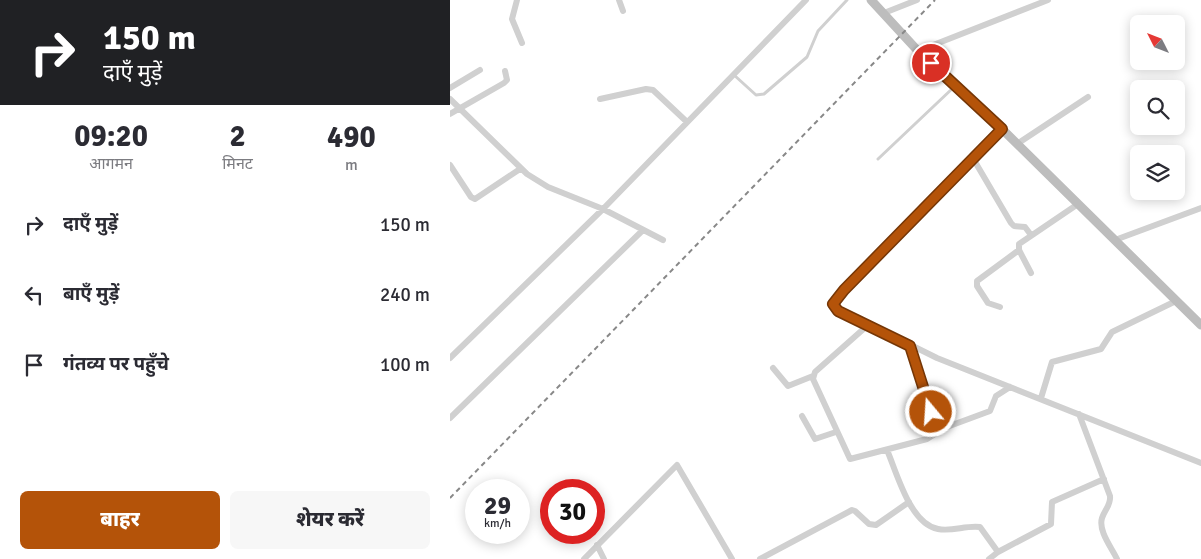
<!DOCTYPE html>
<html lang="hi">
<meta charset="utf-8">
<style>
body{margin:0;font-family:Signika,"Noto Sans Devanagari",sans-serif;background:#f7f7f7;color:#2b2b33;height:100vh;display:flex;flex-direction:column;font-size:19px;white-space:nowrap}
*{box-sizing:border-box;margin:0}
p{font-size:16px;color:#7c7c81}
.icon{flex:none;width:28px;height:28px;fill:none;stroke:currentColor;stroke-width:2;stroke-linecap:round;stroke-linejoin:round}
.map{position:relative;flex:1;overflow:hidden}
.drawer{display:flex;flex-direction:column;background:#fff;width:450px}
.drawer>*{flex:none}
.top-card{background:#202124;color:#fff;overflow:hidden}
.needle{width:32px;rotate:312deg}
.controls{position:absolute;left:680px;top:15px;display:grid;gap:10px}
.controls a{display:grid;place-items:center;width:55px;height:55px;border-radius:8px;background:#fff;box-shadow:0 2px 12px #0003;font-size:25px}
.speed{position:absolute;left:15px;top:479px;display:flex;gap:10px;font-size:25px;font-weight:700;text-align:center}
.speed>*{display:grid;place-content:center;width:65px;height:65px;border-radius:50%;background:#fff;box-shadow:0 2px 12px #0003;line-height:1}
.speed small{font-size:12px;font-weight:400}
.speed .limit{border:8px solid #d22;background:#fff;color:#111}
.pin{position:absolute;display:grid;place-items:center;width:42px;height:42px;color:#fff;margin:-21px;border:2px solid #fff;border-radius:50%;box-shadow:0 1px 5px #0007}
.me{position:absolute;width:55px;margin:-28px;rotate:342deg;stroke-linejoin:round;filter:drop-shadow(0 0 4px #0008)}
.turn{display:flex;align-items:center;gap:18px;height:105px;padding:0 20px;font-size:22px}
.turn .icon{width:65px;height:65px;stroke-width:2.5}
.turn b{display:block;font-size:35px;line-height:42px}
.eta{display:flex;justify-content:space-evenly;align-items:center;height:85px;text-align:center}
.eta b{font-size:30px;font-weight:800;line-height:35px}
.button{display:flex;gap:10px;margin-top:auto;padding:10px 20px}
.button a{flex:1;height:58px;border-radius:8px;background:#b45309;color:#fff;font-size:20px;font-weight:800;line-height:58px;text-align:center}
.button a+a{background:#f7f7f7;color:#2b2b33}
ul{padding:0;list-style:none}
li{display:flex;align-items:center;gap:15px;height:70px;padding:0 20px}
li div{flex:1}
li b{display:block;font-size:19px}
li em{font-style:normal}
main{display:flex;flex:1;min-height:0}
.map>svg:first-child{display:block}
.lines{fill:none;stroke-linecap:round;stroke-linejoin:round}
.service{stroke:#d0d0d0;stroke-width:3}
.minor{stroke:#d0d0d0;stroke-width:6}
.secondary{stroke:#bdbdbd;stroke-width:9}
.rail{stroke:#888;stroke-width:2;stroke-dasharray:5 4;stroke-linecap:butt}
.route-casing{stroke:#753606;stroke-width:12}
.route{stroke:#b45309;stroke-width:9}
</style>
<main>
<section class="drawer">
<div class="top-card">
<div class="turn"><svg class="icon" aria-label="right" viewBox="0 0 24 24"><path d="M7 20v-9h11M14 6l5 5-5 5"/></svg><div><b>150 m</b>दाएँ मुड़ें</div></div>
</div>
<div class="eta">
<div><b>09:20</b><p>आगमन</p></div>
<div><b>2</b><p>मिनट</p></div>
<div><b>490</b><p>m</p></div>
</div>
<ul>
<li><svg class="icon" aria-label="right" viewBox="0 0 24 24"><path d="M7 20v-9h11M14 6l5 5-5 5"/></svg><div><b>दाएँ मुड़ें</b></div><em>150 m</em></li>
<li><svg class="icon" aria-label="left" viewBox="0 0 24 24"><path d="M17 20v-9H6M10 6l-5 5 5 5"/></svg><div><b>बाएँ मुड़ें</b></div><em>240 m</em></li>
<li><svg class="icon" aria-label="arrive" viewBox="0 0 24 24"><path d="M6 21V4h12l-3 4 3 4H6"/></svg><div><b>गंतव्य पर पहुँचे</b></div><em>100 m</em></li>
</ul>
<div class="button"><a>बाहर</a><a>शेयर करें</a></div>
</section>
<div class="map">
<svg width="751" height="559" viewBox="0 0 751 559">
<rect width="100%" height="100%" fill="#fff"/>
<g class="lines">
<!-- service -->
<path class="service" d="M284,75L306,95L314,94L357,57L368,31L397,0
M428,159L504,87"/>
<!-- minor -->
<path class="minor" d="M67,0L62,19L72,43
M169,0L173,11
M434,13L467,0
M468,51L598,0
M0,88L30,70
M0,99L77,174L98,187L153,209L213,240
M150,99L196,89L203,90L237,122
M0,114L54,83L57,80L55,71
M552,129L394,290L384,301V307L487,358L751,463
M567,144L638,97
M524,160L561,223L564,226L575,227L581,235
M0,165L21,197L25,199L70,169
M665,240L751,208
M581,273L569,250V244L628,204
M550,307L538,303L527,286V281L569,250
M418,325L365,372L363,379L400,459L477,439L485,434L486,428L460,346
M0,358L153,209L356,0
M323,368L338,386L363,376
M591,398L602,362L651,349L662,332L726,301
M629,414L660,496C661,505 655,509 652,518C648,531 662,548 667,559
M352,416L365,439L386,432
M0,418L193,230
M486,431L540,411L546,396L560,387
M437,450C447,473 460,524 488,529C502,532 516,525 530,527L548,552L601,524L602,502L654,479
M147,545L154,559
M134,559L227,465L282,559
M310,559L402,510L405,511L419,524L426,525L459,502
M539,559L548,552"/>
<!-- secondary -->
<path class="secondary" d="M421,0L468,51L552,129L751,325"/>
<!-- rail -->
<path class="rail" d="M0,498L485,0"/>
</g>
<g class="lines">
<defs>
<path id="route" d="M481,63L552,129L394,290L383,304L388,311L460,346L481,412"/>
</defs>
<!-- route casing -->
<use href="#route" class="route-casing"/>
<!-- route -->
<use href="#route" class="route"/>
</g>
</svg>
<div class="controls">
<a><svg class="needle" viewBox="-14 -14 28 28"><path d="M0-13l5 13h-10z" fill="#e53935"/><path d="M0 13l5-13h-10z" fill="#7c7c81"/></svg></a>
<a><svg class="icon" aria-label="search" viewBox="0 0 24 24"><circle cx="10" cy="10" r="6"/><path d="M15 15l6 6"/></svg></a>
<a><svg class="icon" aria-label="layers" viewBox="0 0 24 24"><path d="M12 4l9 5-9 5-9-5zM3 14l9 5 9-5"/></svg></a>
</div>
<div class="speed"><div>29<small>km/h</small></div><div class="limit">30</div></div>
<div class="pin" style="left:481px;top:63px;background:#d93025"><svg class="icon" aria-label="arrive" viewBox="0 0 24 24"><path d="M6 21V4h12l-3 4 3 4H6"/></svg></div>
<svg class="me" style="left:481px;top:412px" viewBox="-20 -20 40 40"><circle r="17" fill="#b45309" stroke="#fff" stroke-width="3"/><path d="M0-11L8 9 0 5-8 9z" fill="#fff"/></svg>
</div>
</main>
